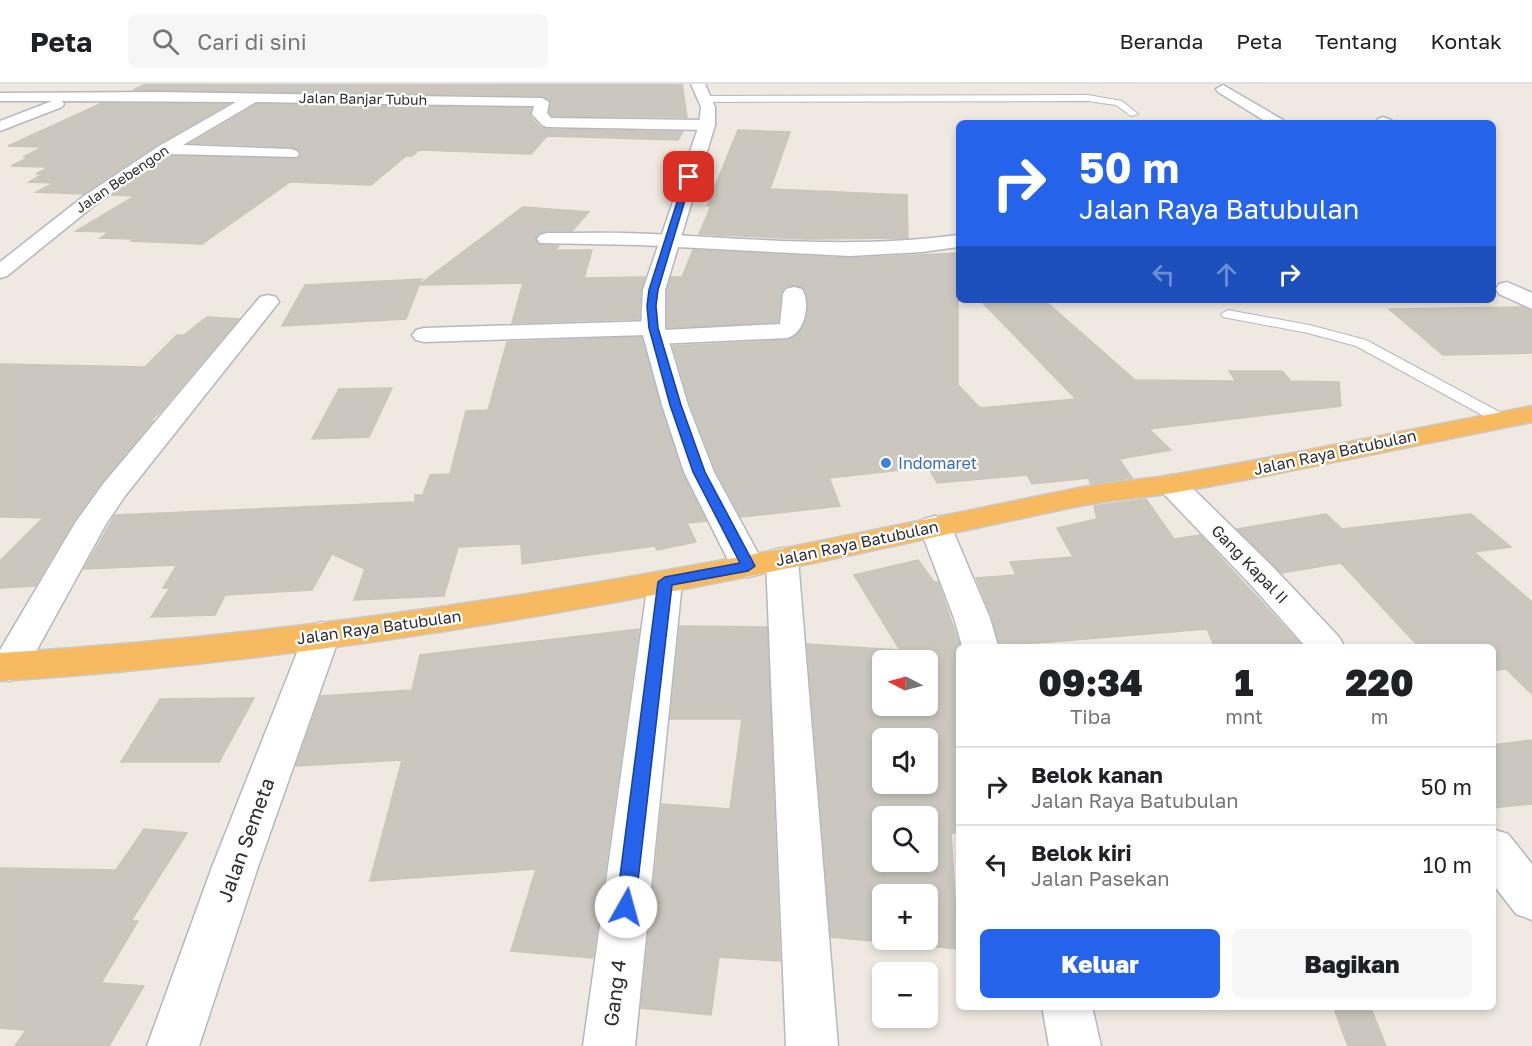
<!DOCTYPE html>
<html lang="id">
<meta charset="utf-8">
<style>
body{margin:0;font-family:"Golos Text",sans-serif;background:#f6f6f6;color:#202124;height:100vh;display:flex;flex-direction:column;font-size:22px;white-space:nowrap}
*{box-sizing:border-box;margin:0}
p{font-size:20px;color:#757577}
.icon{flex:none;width:33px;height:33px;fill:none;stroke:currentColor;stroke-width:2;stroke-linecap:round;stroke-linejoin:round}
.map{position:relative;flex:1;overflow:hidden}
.side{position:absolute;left:956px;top:560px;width:540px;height:366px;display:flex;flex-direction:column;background:#fff;border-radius:9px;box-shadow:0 3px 9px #0003}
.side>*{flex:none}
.hud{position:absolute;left:956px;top:36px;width:540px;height:183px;border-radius:9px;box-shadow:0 3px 9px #0003;background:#2563eb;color:#fff;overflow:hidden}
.needle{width:39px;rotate:276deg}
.buttons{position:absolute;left:872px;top:566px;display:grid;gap:12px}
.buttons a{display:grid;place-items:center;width:66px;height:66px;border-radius:9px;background:#fff;box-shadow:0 3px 9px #0003;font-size:30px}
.pin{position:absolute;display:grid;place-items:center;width:51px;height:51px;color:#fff;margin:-26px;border-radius:12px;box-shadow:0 3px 9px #0006}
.me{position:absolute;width:66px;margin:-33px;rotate:7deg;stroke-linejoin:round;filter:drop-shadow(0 0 4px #0008)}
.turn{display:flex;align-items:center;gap:21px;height:126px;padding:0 24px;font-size:27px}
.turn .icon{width:78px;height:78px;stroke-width:2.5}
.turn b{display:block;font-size:42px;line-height:51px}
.lanes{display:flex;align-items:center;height:57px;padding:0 24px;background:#0003;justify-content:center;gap:30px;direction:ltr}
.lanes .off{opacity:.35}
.eta{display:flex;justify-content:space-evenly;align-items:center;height:102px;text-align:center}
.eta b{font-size:36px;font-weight:800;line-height:42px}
.action{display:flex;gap:12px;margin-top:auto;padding:12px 24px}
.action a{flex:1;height:69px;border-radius:9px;background:#2563eb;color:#fff;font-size:24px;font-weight:800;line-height:69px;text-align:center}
.action a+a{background:#f6f6f6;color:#202124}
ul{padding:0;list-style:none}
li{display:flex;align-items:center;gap:18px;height:78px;padding:0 24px;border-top:2px solid #e0e0e0}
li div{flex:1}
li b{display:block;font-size:22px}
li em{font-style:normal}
header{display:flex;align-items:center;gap:36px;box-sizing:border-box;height:84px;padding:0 30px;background:#fff;border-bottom:2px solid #e0e0e0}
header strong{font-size:28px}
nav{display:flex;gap:33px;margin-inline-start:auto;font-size:21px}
.search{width:420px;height:54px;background:#f6f6f6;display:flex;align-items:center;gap:15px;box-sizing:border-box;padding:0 21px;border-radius:9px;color:#757577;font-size:22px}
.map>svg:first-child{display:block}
.building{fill:#cbc7bf;stroke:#cbc5ba;stroke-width:1.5;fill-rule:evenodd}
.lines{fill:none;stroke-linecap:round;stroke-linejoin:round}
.service-casing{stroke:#b4b7c1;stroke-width:2}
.minor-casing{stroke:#b4b7c1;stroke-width:3}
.tertiary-casing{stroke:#b4b7c1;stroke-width:3}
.trunk-casing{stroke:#c9c9c9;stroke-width:3}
.service{fill:#fff;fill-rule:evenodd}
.minor{fill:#fff;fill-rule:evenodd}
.tertiary{fill:#fff;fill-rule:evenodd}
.trunk{fill:#f8ba60;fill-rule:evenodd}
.route{fill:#2563eb;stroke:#184099;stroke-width:1.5}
.shop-dot{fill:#3f7fe0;stroke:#fff;stroke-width:2}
.labels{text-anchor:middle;stroke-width:4.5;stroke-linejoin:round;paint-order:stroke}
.far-street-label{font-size:14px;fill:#2e2e2e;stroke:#fff}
.street-label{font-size:16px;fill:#2e2e2e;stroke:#fff}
.shop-label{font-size:16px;fill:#366cbe;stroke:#fff;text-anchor:start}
.near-street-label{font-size:20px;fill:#2e2e2e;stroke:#fff}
</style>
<header>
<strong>Peta</strong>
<div class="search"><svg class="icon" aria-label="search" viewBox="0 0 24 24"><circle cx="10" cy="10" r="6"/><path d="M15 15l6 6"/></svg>Cari di sini</div>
<nav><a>Beranda</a><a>Peta</a><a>Tentang</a><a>Kontak</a></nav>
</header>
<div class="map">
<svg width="1532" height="962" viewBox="0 0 1532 962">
<rect width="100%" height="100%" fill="#efe9e1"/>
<!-- building -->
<path class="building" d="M146,0H682L687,33L552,32L549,28L551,17L542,12L133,6Z
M102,19L228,20L158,60L83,110L36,108L54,99L29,98L43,90H36L49,83L11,82L30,73H23L43,63L8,62Z
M257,20L531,24L530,32L540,43L547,45L683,48L678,56L547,52L531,70L419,66L412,72H406L371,101L290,98L202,160L131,157L134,155L100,154L109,148L76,147L135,112L113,111L169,72L299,74L301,71L299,66L291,63L191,59Z
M738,46L790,48L770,105L907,111L908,154L805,155L699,150L711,122H707Z
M523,123L589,128L572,147H546L538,150L535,156L540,161L559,162L555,166H592L584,194L645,193L641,206L639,235L512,239L523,199L419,201L406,235L282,242L305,201L422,195L420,200Z
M693,166L850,174L958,169V301L980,324L1076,315L980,216H1044L1135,296L1236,297L1229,287H1282L1291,297L1339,298L1341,322L1149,345L1171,366L1119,375L1132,394L1090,400L1089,394L1032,400L1027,391L937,399L928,383L829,394L840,422L741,433L716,387L690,320L673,262L788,256L795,253L804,242L808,218L804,204L793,201L785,203L781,209L778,238L667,244V206L671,193H682Z
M1522,223L1532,227V269L1443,271L1389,225Z
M207,233L239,235L161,327L150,337H153L101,399L73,438L35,502L0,504V477L43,434H51L0,433V280L145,283L177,251H184Z
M641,253L682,389L706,437L687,439L696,458L657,466L655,462L522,480L521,460L458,463L444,512L354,516L365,485L332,470L312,506L225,511L215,531L151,533L170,504H163L177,481L84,485L115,431L415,418V411H423L430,391L450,390L466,327L488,326L507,258Z
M392,304L369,353L312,355L339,305Z
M1146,415L1174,455L1200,451L1302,562H1214L1207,545L1000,562L992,533L976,494L1016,491L1010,478L1073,473L1057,444L1097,435L1094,422Z
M1326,430L1342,445L1471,430L1511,463L1474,468L1532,518V610L1506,585L1492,587V562H1418L1341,479L1281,489L1237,445Z
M918,476L934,498H938L960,562L958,749H951L958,865L831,853L807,560L900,566L854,491ZM882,576H927V621H882ZM882,654H927V699H882ZM882,732H927V777H882ZM882,810H927V855H882Z
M680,542L767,543L780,877L719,873L711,931L641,924L662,720L730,725L742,635H670Z
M639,545L593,874L511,867L536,785L370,797L402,676L296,682L321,612L412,606L420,571Z
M254,614L219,678H121L160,615Z
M1532,656V720L1492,724V661Z
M144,745L187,749L131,837H138L101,899L144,902L109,962H15L26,946L0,944V784L116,786Z
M1333,922H1370L1386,962H1348Z"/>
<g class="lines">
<defs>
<path id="service" d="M1088,11L1122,17L1138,30L1131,32L1116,21L1088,17L705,18L701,15L705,12Z
M1228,226L1309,241L1366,256L1507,332L1509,335L1507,338H1495L1356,262L1308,249L1223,233L1221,230Z"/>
<path id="minor" d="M1223,1L1283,36L1286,39H1268L1218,8L1216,5Z
M154,8L542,14L549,18L547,29L551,34L707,36L715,41L707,46L547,43L542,41L532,30L534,22L256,18L183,61L291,65L297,67L299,70L297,73L168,70L96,120L7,192L0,194V178L84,112L159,62L236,18L62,17L64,20L62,23L0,47V37L52,17H0V9Z
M1383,33L1391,36L1394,39H1376L1378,35Z
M547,149C582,149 617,148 652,150C755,155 855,165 958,151V163L922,168L850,172L639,161L540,159L537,155L540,151Z
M1507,198L1532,209V225L1499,210L1496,205L1499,200Z
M794,203L802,205C811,219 805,250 787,254L657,260L649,258L646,251L424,258L416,256L412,251L416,246L424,244L653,237L661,239L664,246L780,240L783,210L786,205Z
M268,211L276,213L279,218L125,412L106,440L22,593L9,597L0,594V566L75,439L103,400L260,213Z
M1171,391L1182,394L1274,484L1339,553L1344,562H1305L1250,500L1160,406L1156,400L1160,394Z
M935,432L946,435L951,442L990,534L998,562H962L954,534L919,442L924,435Z
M782,464L794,467L798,475L838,962H786L766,475L770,467Z
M665,487L677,490L682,498L635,962H583L648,498L653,490Z
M322,538L335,542L340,551L258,783L199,962H147L212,783L304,551L309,542Z
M1492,745L1508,750L1532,780V836L1516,830L1492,799Z
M1042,922H1092L1101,962H1049Z"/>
<path id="tertiary" d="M691,0H705L715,23V41L665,206V244L688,321L714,388L765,482L760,490L748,493L736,490L731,482L684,388L662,321L641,244L643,206L699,41L701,23Z"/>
<path id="trunk" d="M1532,322V338C1412,362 1292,388 1172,409C1141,414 1109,416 1079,422C969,445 860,470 750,492C503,542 251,581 0,597V569C251,554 503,518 750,471C860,450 969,426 1079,404C1110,398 1141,396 1172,391C1292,371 1412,345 1532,322Z"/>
</defs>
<!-- service casing -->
<use href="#service" class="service-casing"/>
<!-- minor casing -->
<use href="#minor" class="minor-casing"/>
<!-- tertiary casing -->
<use href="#tertiary" class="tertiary-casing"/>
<!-- trunk casing -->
<use href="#trunk" class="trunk-casing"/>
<!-- service -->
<use href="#service" class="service"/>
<!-- minor -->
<use href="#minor" class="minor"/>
<!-- tertiary -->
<use href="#tertiary" class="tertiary"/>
<!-- trunk -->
<use href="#trunk" class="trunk"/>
</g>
<!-- route -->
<path class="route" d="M689,91L692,93L658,206L656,222L658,244L681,321L705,388L755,482L748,487L672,501L635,823L632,829L626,832L619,829L616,823L658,498L665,493L740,479L693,388L670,321L649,244L647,222L649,206L685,93Z"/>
<!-- markers -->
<circle class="shop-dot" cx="886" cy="379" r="6"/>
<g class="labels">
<!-- far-street labels -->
<g class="far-street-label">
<text transform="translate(363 15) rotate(1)" y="5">Jalan Banjar Tubuh</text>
<text transform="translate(122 95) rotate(-34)" y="5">Jalan Bebengon</text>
</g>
<!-- street labels -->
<g class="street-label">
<text transform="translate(1335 368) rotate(-12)" y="6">Jalan Raya Batubulan</text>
<text transform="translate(857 459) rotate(-12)" y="6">Jalan Raya Batubulan</text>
<text transform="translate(1250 480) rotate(46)" y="6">Gang Kapal II</text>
<text transform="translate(379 543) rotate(-8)" y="6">Jalan Raya Batubulan</text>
</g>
<!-- shop labels -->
<g class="shop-label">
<text x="898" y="385">Indomaret</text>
</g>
<!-- near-street labels -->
<g class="near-street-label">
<text transform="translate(246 756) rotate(-70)" y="7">Jalan Semeta</text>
<text transform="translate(615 909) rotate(-83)" y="7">Gang 4</text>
</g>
</g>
</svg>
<div class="buttons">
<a><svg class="needle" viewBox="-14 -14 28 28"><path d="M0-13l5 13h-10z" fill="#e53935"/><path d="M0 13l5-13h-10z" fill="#757577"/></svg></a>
<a><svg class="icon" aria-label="sound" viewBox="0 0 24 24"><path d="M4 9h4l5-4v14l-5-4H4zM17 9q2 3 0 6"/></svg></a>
<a><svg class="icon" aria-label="search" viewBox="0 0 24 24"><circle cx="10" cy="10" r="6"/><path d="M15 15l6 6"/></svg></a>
<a>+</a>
<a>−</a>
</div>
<div class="pin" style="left:689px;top:93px;background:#d93025"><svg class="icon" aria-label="arrive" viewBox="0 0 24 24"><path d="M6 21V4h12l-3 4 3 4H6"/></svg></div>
<svg class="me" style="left:626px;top:823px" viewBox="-20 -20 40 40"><circle r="19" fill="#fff"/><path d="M0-13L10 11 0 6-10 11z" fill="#2563eb"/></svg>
<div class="hud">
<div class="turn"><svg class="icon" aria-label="right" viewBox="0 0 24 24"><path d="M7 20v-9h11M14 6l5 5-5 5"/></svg><div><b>50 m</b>Jalan Raya Batubulan</div></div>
<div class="lanes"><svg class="icon off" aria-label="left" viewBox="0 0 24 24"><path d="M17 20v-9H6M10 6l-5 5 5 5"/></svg><svg class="icon off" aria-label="ahead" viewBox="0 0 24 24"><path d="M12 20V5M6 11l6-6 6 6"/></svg><svg class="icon" aria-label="right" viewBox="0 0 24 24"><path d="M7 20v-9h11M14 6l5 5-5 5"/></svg></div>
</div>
<section class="side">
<div class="eta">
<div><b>09:34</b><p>Tiba</p></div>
<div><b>1</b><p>mnt</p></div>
<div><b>220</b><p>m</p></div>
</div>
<ul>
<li><svg class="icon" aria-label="right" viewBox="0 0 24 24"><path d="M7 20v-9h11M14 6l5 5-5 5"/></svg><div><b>Belok kanan</b><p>Jalan Raya Batubulan</p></div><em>50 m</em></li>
<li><svg class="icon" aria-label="left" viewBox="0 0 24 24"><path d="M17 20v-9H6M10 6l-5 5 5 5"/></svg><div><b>Belok kiri</b><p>Jalan Pasekan</p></div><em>10 m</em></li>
</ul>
<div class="action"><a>Keluar</a><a>Bagikan</a></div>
</section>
</div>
